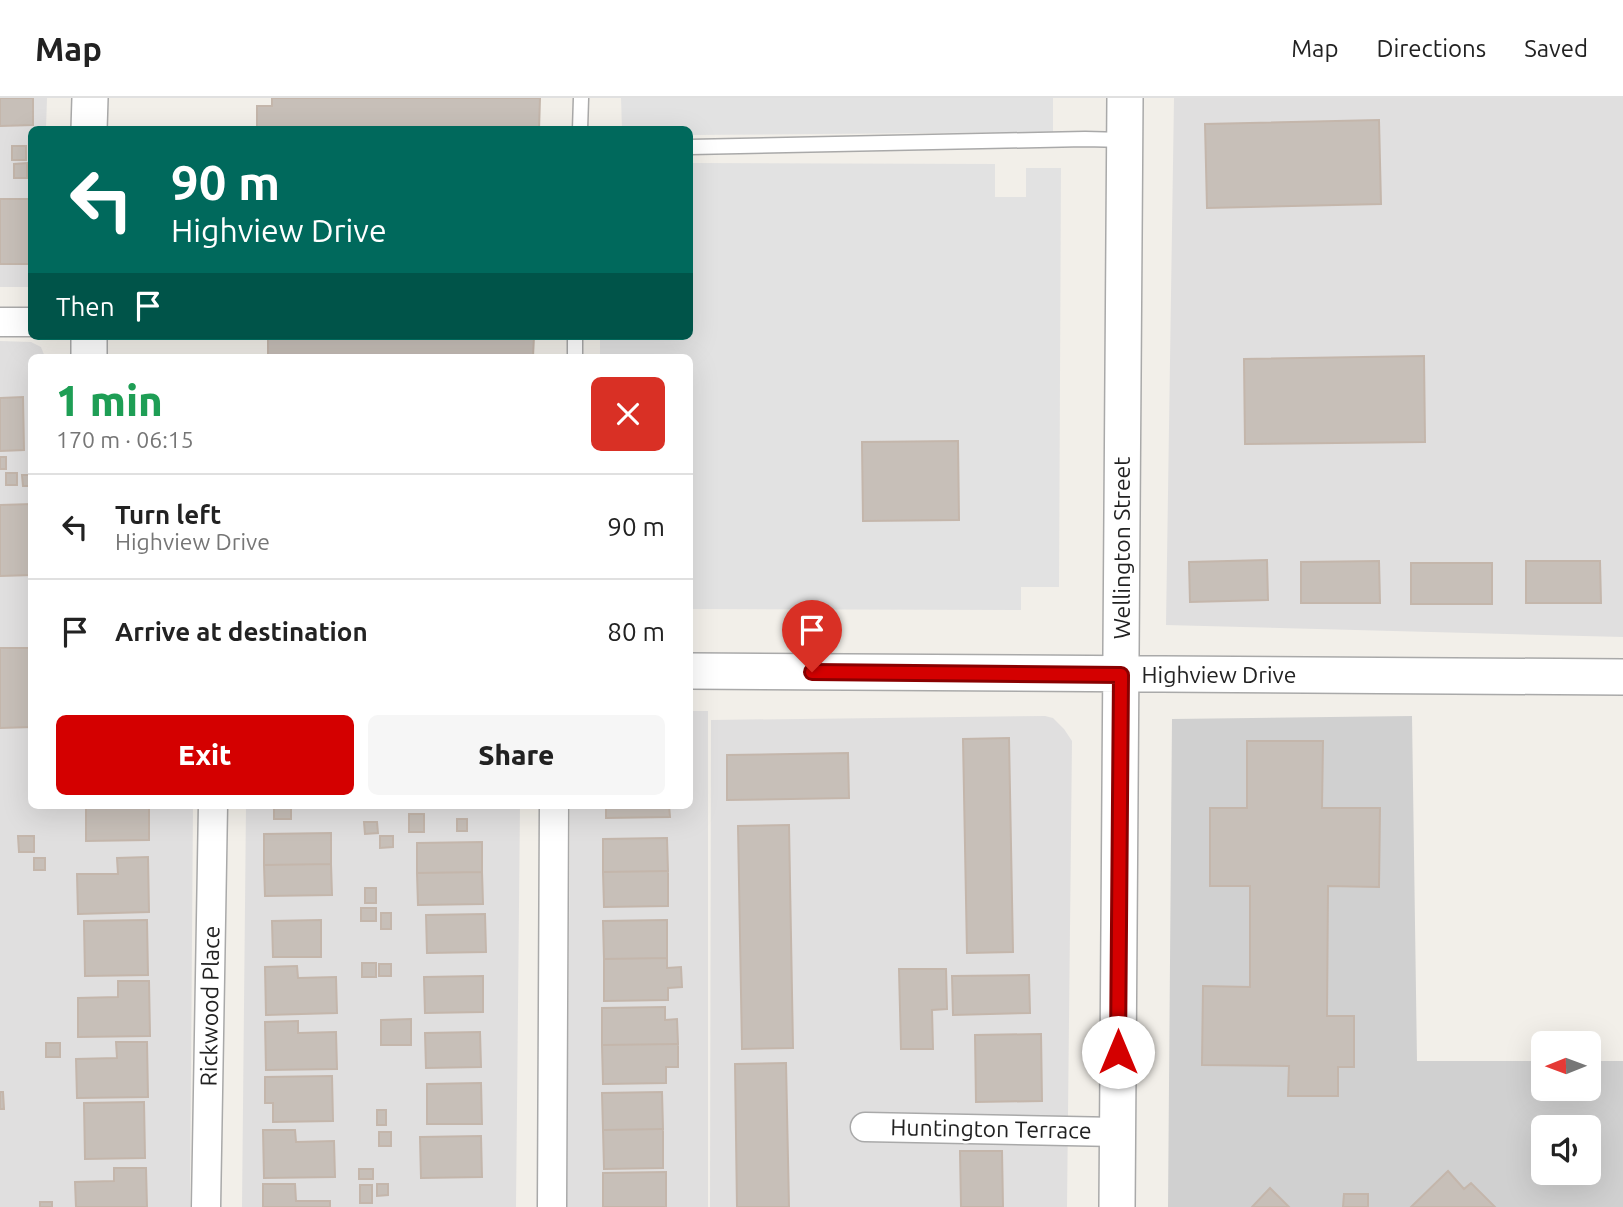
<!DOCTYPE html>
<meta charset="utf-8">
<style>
body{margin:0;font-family:Ubuntu,sans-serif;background:#f6f6f6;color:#222;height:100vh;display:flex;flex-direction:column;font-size:26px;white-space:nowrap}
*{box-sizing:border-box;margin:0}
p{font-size:23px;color:#767676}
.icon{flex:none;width:38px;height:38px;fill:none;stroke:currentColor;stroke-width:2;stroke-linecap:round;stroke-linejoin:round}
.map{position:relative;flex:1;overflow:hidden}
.sheet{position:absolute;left:28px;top:256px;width:665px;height:455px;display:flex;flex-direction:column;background:#fff;border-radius:10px;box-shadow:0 7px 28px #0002}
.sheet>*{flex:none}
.guide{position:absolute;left:28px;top:28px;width:665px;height:214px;border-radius:10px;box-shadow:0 7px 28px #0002;background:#00695c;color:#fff;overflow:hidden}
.needle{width:46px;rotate:269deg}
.controls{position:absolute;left:1531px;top:933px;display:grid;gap:14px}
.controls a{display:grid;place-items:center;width:70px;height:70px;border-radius:10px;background:#fff;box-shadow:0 7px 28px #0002;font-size:35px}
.pin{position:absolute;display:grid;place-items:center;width:60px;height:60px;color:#fff;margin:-72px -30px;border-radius:50% 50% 50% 0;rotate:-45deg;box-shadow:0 0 7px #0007}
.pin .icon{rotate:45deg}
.me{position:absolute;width:77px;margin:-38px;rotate:0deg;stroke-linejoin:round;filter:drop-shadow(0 0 5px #0008)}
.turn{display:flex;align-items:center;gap:24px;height:147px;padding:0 28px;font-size:32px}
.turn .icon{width:91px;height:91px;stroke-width:2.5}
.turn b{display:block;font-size:49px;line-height:60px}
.then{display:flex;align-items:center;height:66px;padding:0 28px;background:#0003;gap:14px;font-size:26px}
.round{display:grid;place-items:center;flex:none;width:74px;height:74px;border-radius:10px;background:#f6f6f6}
.summary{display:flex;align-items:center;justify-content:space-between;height:119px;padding:0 28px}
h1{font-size:42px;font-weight:800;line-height:52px;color:#1e9e55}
.button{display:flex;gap:14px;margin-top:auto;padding:14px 28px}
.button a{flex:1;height:80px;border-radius:10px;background:#d40000;color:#fff;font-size:28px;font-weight:800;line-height:80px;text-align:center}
.button a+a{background:#f6f6f6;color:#222}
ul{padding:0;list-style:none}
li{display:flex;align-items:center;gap:21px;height:105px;padding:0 28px;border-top:2px solid #e0e0e0}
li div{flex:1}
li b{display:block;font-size:26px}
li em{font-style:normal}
header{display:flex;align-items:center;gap:42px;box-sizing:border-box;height:98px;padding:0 35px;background:#fff;border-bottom:2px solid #e0e0e0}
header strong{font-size:33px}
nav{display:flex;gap:38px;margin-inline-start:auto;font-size:24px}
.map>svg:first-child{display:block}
.residential{fill:#e0dfdf}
.religious{fill:#d0d0d0;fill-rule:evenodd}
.parking{fill:#e2e2e2}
.building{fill:#c7bfb8;stroke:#c4b6ab;stroke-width:2}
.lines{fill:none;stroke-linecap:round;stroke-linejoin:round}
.service-casing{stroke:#a9a9a9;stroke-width:17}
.minor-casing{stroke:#a9a9a9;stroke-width:31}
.tertiary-casing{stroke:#a9a9a9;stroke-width:38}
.service{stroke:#fff;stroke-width:14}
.minor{stroke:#fff;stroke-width:28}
.tertiary{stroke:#fff;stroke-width:35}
.route-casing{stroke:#8a0000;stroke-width:18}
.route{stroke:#d40000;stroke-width:12}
.labels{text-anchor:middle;stroke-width:5;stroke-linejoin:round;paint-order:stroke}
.street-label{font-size:23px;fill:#222;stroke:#fff}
</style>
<header>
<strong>Map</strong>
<nav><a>Map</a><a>Directions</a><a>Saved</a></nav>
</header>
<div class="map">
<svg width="1623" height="1109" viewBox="0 0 1623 1109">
<rect width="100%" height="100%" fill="#f2efe9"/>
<!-- residential -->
<path class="residential" d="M0,0H47L46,31L32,32L31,189H0Z
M1174,0H1623V539L1166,527Z
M0,243L31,244L41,249L45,259H32V707H193L190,1109H0Z
M690,613H708V1109H567L570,707H690Z
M1045,618L1053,620L1064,631L1072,643L1067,1109H710L711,622Z
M246,707H520L516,1109H242Z"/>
<!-- religious -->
<path class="religious" d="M1412,618L1417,963H1543L1544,990H1589V963H1623V1109H1168L1172,621ZM1544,1029H1589V1074H1544Z"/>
<!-- parking -->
<path class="parking" d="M621,0H1053V34L690,37V32L622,31Z
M690,65L995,66V99H1026V70H1061L1059,489H1021V512L690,511V259H600V238H690Z"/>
<!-- building -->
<path class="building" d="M0,0H33V27L0,28Z
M272,0H540L539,32H257V8H272Z
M1379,22L1381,106L1207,110L1205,26Z
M12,48H26V62H12Z
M27,65V80H14V66Z
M0,101H32V166H0Z
M268,238H534L533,259H268Z
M1424,258L1425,344L1245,346L1244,261Z
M23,299L24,352L0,353V300Z
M958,343L959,422L863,423L862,344Z
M0,359H6V371H0Z
M6,375H17V387H6Z
M22,377H32V388H23Z
M32,406V477L0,478V407Z
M1267,462L1268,502L1190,504L1189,464Z
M1379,463L1380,505H1301V464Z
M1526,463H1600L1601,505H1526Z
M1411,465H1492V506H1411Z
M0,550H32V629L0,630Z
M1009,640L1013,854L967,855L963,641Z
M1247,643H1323L1322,710H1380L1379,789L1328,788L1327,918H1354V969H1338V998H1288L1289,968L1202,967L1203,888L1250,889V788H1210V710H1247Z
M848,655L849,700L727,702V657Z
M86,707H149V742L86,743Z
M606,707H669L670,719L606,720Z
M274,709H291V721H274Z
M409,716H424V734H409Z
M457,721H467V733H457Z
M364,724H377L378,735L365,736Z
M789,727L793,950L742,951L738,728Z
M331,735V766L264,767V736Z
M18,738H34V754H19Z
M380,738H393V749L380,750Z
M667,740L668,773L603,774V741Z
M482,744V774L417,775V745Z
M148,759L149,814L78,816L77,776H118L117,760Z
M34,760H45V772H34Z
M331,766L332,797L265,798L264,767Z
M668,773V808L604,809L603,774Z
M482,774L483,806L418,807L417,775Z
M365,790H376V805H365Z
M361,810H376V823H361Z
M381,815H391V831H381Z
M485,816L486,854L427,855L426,817Z
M147,822L148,877L85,878L84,823Z
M321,822V859H273L272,823Z
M667,822V860L604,861L603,823Z
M667,860V870L681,869L682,889L668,890V902L604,903V861Z
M362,865H376V879H362Z
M379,866H391V878H379Z
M297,868L298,880L336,879L337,915L266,917L265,869Z
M899,871H946L947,911L932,912L933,951H901Z
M1029,877L1030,915L953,917L952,878Z
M483,878V914L425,915L424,879Z
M118,883H149L150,938L78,939V900L118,899Z
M665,909V922L677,921L678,946L602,947V910Z
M411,921V947H381V922Z
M298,923V935L336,934L337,971L266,972L265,924Z
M480,934L481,969L426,970L425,935Z
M1041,936L1042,1003L976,1004L975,937Z
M116,944H147L148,999L77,1000L76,961L117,960Z
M46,945H60V959H46Z
M678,946V969H666V985L603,986L602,947Z
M786,965L789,1109H737L735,966Z
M332,978L333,1023L273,1024V1005H265V979Z
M481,985L482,1026H427V986Z
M0,994H3L4,1011H0Z
M662,994L663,1031L603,1032L602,995Z
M144,1004L145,1060L85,1061L84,1005Z
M377,1012H386V1027H377Z
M663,1031V1070L604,1071L603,1032Z
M263,1032H295L296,1044L334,1043L335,1079L264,1080Z
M379,1034H391V1048H379Z
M481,1038L482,1079L421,1080L420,1039Z
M960,1053H1002L1003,1109H961Z
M114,1070H146L147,1109H76L75,1084L114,1083Z
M359,1071H373V1081H359Z
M1448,1073L1464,1091L1471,1085L1495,1109H1411Z
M666,1074V1109H603V1075Z
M263,1086H295L296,1103H330V1109H263Z
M377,1086H388V1097L377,1098Z
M360,1087H372V1105H360Z
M1270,1090L1289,1109H1252Z
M1344,1096H1368V1109H1343Z
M40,1104H52V1109H40Z"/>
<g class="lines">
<defs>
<path id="service" d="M580,32L581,0
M690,49L1085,41L1125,42
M575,259V238"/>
<path id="minor" d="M0,224H32
M865,1029L1117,1034
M206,1109L213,707
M552,1109L554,707"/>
<path id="tertiary" d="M89,32L90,0
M89,238V259
M690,573L1623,579
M1117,1109L1125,0"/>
</defs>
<!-- service casing -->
<use href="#service" class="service-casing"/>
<!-- minor casing -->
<use href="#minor" class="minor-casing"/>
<!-- tertiary casing -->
<use href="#tertiary" class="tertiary-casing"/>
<!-- service -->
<use href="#service" class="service"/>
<!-- minor -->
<use href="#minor" class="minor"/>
<!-- tertiary -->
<use href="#tertiary" class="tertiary"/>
</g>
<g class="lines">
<defs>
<path id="route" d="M812,574L1121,577L1118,954"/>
</defs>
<!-- route casing -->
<use href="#route" class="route-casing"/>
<!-- route -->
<use href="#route" class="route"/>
</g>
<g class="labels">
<!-- street labels -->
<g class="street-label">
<text transform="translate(1122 450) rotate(-90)" y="8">Wellington Street</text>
<text x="1219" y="585">Highview Drive</text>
<text transform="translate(210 908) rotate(-89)" y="8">Rickwood Place</text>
<text transform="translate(991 1031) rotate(1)" y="8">Huntington Terrace</text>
</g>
</g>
</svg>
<div class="controls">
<a><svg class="needle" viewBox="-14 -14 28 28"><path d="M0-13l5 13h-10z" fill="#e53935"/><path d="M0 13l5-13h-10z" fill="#767676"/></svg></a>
<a><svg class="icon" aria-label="sound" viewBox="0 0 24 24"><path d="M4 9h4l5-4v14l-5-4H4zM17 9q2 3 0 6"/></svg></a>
</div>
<div class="pin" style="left:812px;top:574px;background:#d93025"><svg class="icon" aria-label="arrive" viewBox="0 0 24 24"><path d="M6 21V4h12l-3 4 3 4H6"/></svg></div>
<svg class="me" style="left:1118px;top:954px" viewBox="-20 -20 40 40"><circle r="19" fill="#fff"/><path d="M0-13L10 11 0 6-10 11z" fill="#d40000"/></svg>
<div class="guide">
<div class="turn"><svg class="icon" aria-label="left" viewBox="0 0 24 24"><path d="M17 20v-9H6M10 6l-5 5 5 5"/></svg><div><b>90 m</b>Highview Drive</div></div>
<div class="then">Then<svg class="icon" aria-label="arrive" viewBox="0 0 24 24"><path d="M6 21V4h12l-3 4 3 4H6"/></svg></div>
</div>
<section class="sheet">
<div class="summary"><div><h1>1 min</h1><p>170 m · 06:15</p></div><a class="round" style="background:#d93025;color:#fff"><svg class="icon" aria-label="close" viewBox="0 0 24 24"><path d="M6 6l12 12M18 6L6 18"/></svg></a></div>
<ul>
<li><svg class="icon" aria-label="left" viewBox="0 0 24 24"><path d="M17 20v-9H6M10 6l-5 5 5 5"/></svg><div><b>Turn left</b><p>Highview Drive</p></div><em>90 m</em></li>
<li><svg class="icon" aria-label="arrive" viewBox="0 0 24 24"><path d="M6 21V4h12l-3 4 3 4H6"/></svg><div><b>Arrive at destination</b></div><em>80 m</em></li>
</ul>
<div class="button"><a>Exit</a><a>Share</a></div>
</section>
</div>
